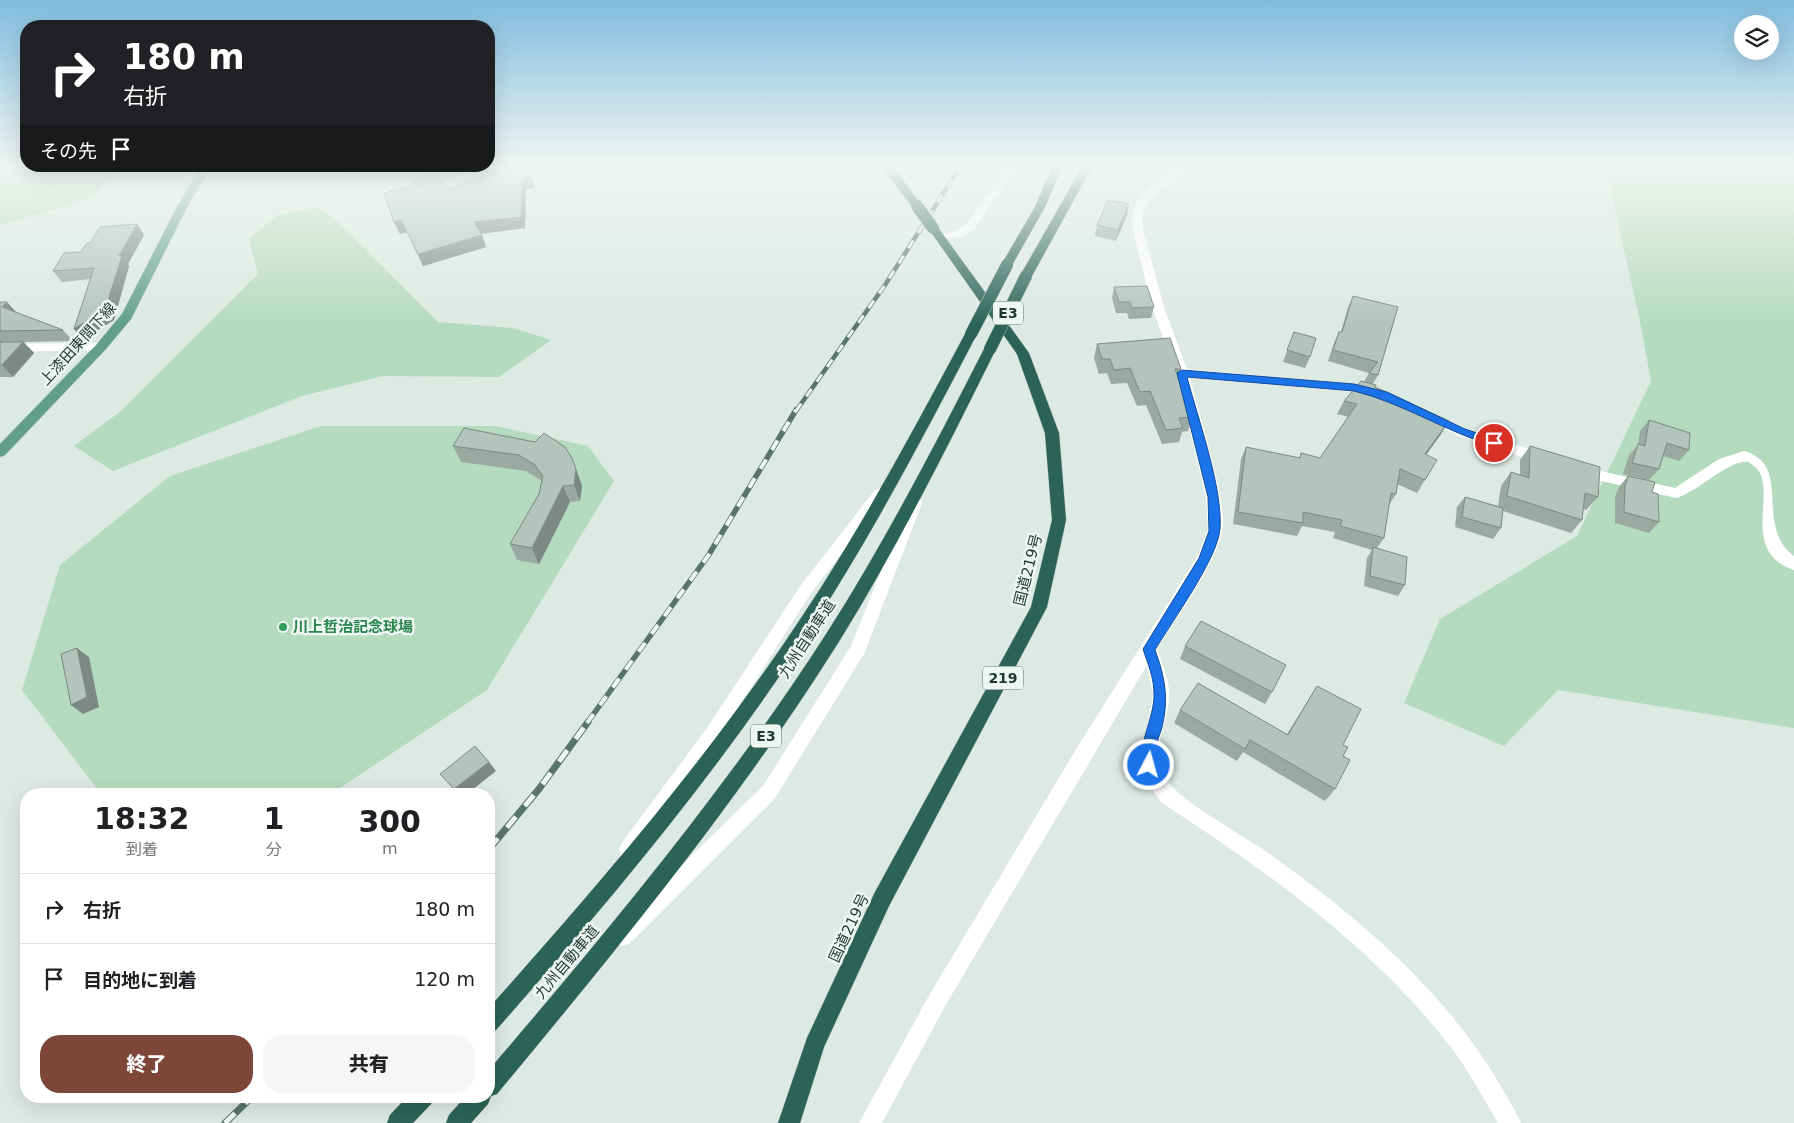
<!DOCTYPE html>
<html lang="ja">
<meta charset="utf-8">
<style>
body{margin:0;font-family:"DejaVu Sans","Noto Sans JP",sans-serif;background:#f6f6f6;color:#202124;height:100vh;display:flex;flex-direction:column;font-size:19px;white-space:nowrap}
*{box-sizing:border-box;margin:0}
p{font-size:16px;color:#757577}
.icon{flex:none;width:28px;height:28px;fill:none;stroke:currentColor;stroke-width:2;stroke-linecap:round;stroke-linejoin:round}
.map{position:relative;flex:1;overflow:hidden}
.side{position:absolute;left:20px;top:788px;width:475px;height:315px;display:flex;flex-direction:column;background:#fff;border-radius:20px;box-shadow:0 5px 20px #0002}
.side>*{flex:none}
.banner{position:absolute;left:20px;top:20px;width:475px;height:152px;border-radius:20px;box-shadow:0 5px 20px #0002;background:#202124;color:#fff;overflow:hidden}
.controls{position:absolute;left:1734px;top:15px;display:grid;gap:10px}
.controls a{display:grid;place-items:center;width:45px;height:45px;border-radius:50%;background:#fff;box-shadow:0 5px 20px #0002;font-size:25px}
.pin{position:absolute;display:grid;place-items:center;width:42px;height:42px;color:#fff;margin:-21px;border:2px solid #fff;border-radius:50%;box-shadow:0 1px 5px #0007}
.me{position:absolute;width:55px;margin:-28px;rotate:6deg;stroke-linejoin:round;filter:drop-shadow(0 0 4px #0008)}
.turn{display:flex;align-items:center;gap:18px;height:105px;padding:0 20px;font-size:22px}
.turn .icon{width:65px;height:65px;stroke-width:2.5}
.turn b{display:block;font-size:35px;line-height:42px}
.then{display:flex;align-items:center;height:48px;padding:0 20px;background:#0003;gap:10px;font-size:19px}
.eta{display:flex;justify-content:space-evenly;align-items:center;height:85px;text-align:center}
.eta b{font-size:30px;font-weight:800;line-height:35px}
.action{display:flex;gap:10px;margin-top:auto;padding:10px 20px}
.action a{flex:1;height:58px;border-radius:20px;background:#7e4539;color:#fff;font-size:20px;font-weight:800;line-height:58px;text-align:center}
.action a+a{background:#f6f6f6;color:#202124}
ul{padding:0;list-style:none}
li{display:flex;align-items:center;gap:15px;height:70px;padding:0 20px;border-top:1px solid #e0e0e0}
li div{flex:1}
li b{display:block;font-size:19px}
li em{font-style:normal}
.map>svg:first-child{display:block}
.green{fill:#b5dbbe}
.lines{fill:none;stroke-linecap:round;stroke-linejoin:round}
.major-casing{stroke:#bcc3c1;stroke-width:1}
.highway-casing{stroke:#bcc3c1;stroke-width:1}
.minor{fill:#fff;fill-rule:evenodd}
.major{fill:#619f8c;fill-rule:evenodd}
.highway{fill:#2b6456;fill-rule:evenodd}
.rail-far2-casing{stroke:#59746c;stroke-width:4.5}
.rail-far1-casing{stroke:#59746c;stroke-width:5.5}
.rail-casing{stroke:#59746c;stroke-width:7}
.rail-far2{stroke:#edf6f1;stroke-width:3;stroke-dasharray:9;stroke-linecap:butt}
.rail-far1{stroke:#edf6f1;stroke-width:4;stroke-dasharray:11;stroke-linecap:butt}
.rail{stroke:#edf6f1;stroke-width:5;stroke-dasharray:14;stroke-linecap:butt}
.highway-bridge-casing{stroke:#bcc3c1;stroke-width:13;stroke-linecap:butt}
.highway-bridge{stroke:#2b6456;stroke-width:12}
.wall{fill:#9aa9a2}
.shaded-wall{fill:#7d8984}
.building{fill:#b3c4bc;stroke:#7d8984}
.route{fill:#1a73e8;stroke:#114b97}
.leisure-dot{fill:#2e9e5b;stroke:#edf6f1;stroke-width:2}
.labels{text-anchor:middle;stroke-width:5;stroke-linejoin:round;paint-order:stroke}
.shield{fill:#edf6f1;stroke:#5d716a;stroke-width:1}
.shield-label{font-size:14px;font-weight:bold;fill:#1f3830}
.street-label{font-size:15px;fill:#1f3830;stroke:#edf6f1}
.leisure-label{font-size:15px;font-weight:bold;fill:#27864d;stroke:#edf6f1;text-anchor:start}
</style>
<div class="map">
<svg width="1794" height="1123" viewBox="0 0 1794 1123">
<rect width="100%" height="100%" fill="#dde9e3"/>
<!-- green -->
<path class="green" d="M0,167H118L93,198L0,225Z
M1612,167H1794V728L1558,690L1504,746L1404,703L1440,619L1577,536L1651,381L1640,321L1607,175Z
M317,207L337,221L438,322L513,328L551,340L499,377L383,376L302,396L113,471L74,446L121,411L258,274L249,239L277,215Z
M321,426H495L588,446L614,481L487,690L331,794H101L22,690L60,565L170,476Z"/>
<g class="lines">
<defs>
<path id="major" d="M201,167H211L186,209L131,319L105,350L5,455L0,457V444L97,344L122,314L176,209Z"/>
<path id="highway" d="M882,167H893L922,206L921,208H913Z
M1052,167H1062L1045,207L1011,267H1003L1001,265L1035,207Z
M1082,167H1092L1032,276L1030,278H1022L1020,276Z
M933,225L937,226L1029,353L1059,433L1066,520L1047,607L889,906L824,1047L800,1123H778L807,1038L875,892L1031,607L1052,520L1045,433L1017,354L928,228Z
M971,330L977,334C926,432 874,531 814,624C721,769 610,901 496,1030L489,1033V1008C600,883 711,755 803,615C863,525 914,429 965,334Z
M990,345L996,349C947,448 898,546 840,640C739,801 618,948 497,1094L491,1096L488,1104L471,1123H446L449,1115L466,1096H489V1070C609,929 728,787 828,631C886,540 935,445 984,349Z
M408,1096H434L431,1104L413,1123H387L390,1115Z"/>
</defs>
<!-- major casing -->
<use href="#major" class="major-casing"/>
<!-- highway casing -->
<use href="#highway" class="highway-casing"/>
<!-- minor -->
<path class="minor" d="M1007,167H1017L975,228L963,236L937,240V236L955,231L967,224Z
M1179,167H1191L1150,198L1143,212L1142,226L1164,307L1187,369L1354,384L1379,389L1380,392L1374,396L1354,392L1190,378C1198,412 1228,501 1222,532C1216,563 1175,620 1157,649C1162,664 1170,680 1169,696C1169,722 1149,753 1164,777C1179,801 1238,832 1264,850C1354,914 1442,987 1499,1083C1506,1096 1515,1109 1521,1123H1498C1485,1101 1473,1079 1459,1058C1381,952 1271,874 1162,803L1151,788L1143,769L1141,758L1153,695L1147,665L945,1006L882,1123H859L931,992L1078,746L1197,557L1208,531L1206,497L1176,373L1152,307L1132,226L1133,212L1141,194Z
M101,343L107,347L105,350L0,352V344Z
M1429,411L1467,429L1548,455L1550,459L1543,464L1457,435L1424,419L1422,416L1424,413Z
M1744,451C1794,465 1753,525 1794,556V570C1740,552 1776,494 1758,470C1756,467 1751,464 1749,462C1730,458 1698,492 1676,498L1579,476L1572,471L1579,466L1675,488L1719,459Z
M880,489L885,490L887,494L885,498L811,593L719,738L635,856L628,859L621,856L619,850L621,844L707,728L801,585L875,490Z
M915,498L920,499L922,503L864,654L775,798L630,943L623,946L616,943L613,936L616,929L763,786L851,646L908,503L910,499Z"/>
<!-- major -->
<use href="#major" class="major"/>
<!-- highway -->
<use href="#highway" class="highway"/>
<defs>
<path id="rail-far2" d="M796,411L885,285L960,167"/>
<path id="rail-far1" d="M587,723L708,556L796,410"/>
<path id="rail" d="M489,849L539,789L588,722
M225,1123L253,1096"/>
</defs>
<!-- rail-far2 casing -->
<use href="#rail-far2" class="rail-far2-casing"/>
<!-- rail-far1 casing -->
<use href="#rail-far1" class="rail-far1-casing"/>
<!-- rail casing -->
<use href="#rail" class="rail-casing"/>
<!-- rail-far2 -->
<use href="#rail-far2" class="rail-far2"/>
<!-- rail-far1 -->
<use href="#rail-far1" class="rail-far1"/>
<!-- rail -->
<use href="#rail" class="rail"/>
<defs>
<path id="highway-bridge" d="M917,206L933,228
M971,334L1007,265
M990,349L1026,276"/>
</defs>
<!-- highway-bridge casing -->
<use href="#highway-bridge" class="highway-bridge-casing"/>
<!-- highway-bridge -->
<use href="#highway-bridge" class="highway-bridge"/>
</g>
<!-- wall -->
<path class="wall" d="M344,167H367L352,174Z
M465,167H523L531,176L535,187L526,190L525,228L481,234L486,247L423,266L407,232L400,234L394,222L415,185L413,181L448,189L482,177Z
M1127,215L1116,241L1095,236L1097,225Z
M137,224L144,235L128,264L129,266L114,320L83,339L74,329L90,279L62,282L53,271L81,252L90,243Z
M1114,287L1154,307L1151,318L1129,319L1127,313H1116L1112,298Z
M1353,296L1398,307L1378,375L1373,384L1375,387L1441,434L1426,455L1425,480L1417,493L1397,484L1396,494L1389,505L1384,538L1377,548L1405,585L1398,596L1364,586L1367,558L1372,550L1333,538L1335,532L1302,526L1297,536L1233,524L1241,459L1246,447L1299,458L1301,453L1320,458L1349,417L1337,414L1344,401L1364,382L1369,373L1328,361L1334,343L1339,332H1341L1348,307Z
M0,302L16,312L63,330L73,341L24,342L34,353L13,377H0Z
M1294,332L1310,357L1305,368L1283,362Z
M1097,344L1181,369L1178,377L1193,417L1188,431L1182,432L1179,442L1162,444L1146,405L1137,406L1127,383L1111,384L1107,373L1099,374L1094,358Z
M1649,420L1689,450L1679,461L1663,456L1659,469L1649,480L1623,474L1629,455L1638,445L1640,431Z
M453,446L572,458L582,486L580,501L570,502L539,564L517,560L510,544L539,494L542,481L526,471L461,462Z
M1530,446L1598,497L1586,510L1583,509L1582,520L1571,533L1503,511L1501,528L1493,539L1455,527L1457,507L1465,497L1498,506L1501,486L1511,472L1520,475V460Z
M1628,476L1652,492L1659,522L1649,533L1615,523V497L1619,487Z
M1185,646L1272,692L1265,704L1180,659Z
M1317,686L1343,745V756L1335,789L1325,801L1243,752L1237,761L1174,723L1180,710L1287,734Z"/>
<!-- shaded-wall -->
<path class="shaded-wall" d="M349,167H367L352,174Z
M531,176L535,187L526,190L525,228L478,234L474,222L522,179Z
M1129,204L1127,215L1116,241L1118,230Z
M401,220L407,232L400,234L394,222Z
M137,224L144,235L128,264L129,266L114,320L83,339L74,329L119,256Z
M482,235L486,247L423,266L418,254Z
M7,302L17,313L2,307Z
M23,342L34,353L13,377L2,365Z
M1449,421L1441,434L1417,467L1425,454Z
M576,469L582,486L580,501L574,485Z
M563,486L570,502L539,564L532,548Z
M77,648L89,657L99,707L83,714L71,705Z
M489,762L496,771L467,794H458L454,789Z"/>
<!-- building -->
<path class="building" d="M481,167H523L531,176L522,179L521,217L474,222L482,235L418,254L401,220L394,222L384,193L417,185L413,181L434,174L448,189L492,173Z
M1108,200L1129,204L1118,230L1097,225Z
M137,224L119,256H122L105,310L74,329L94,268L53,271L64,253L81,252L87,243H90L100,227Z
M1147,286L1154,307L1132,308L1130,302H1119L1114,287Z
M1353,296L1398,307L1378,375L1369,373L1378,362L1333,350L1339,332H1342Z
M0,302H7L2,307L63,330L0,331Z
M1294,332L1316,338L1310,357L1287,350Z
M1170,338L1181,369H1175L1193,417L1179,418L1183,428L1166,430L1150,391L1140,392L1130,368L1114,370L1110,359H1102L1097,344Z
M0,342H23L2,365H0Z
M1361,381L1376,385L1375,387L1449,421L1425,454L1437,460L1425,480L1400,469L1396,494L1391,493L1384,538L1340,526L1342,520L1303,512V523L1238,512L1246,447L1300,458L1301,453L1320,458L1357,404L1344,401Z
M1649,420L1690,433L1689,450L1667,443L1659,469L1632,463L1638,444L1645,446Z
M464,428L535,442L544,433L565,447L572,458L576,469L574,485L563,486L532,548L510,544L539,494L543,476L535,465L519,455L453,446Z
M1530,446L1600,467L1598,497L1585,493L1582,520L1507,496L1511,472L1529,478Z
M1628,476L1655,482L1652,492L1658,494L1659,522L1624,512L1625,486Z
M1465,497L1503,508L1501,528L1462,517Z
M1373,547L1407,557L1405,585L1370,576Z
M1201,621L1286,665L1272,692L1185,646Z
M77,648L87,697L71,705L61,654Z
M1198,683L1288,735L1317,686L1361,709L1343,745L1348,747L1343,756L1350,760L1335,789L1250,740L1245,749L1180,710Z
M475,746L489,762L454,789L440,774Z"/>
<!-- sky -->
<linearGradient id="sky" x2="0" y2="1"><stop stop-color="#80bcde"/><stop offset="0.51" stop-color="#f0f5f2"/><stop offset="1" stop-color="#f0f5f2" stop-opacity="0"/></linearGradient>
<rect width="1794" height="325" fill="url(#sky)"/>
<!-- route -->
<path class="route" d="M1182,370L1354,384L1387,392L1465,429L1498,440L1500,443L1494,446C1446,432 1403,403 1354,391L1187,377C1198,419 1223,488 1220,529C1218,558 1171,623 1155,650C1165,677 1169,699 1162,727C1160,735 1156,742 1155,750C1154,757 1157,763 1154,770L1149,771L1144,770C1135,749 1155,717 1154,694C1154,678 1148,664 1143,649L1199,558L1209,531L1208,497L1177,373Z"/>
<!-- markers -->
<circle class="leisure-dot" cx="283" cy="627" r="5"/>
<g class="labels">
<!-- shield labels -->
<g class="shield">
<rect x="993" y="301.5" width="30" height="23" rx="4"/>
<rect x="983" y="666.5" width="40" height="23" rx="4"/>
<rect x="751" y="724.5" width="30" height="23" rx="4"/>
</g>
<g class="shield-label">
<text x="1008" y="318">E3</text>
<text x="1003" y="683">219</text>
<text x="766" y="741">E3</text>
</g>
<!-- street labels -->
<g class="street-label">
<text transform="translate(78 344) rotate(-48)" y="5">上漆田東間下線</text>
<text transform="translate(1028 570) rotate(-76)" y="5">国道219号</text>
<text transform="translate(807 639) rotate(-57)" y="5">九州自動車道</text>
<text transform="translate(849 928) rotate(-65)" y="5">国道219号</text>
<text transform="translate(567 962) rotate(-50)" y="5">九州自動車道</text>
</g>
<!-- leisure labels -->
<g class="leisure-label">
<text x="293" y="632">川上哲治記念球場</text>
</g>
</g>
</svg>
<div class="controls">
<a><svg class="icon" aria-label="layers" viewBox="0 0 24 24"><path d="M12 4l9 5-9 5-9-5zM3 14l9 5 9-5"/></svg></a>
</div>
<div class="pin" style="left:1494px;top:443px;background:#d93025"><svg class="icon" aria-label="arrive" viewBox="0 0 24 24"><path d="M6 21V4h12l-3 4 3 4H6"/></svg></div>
<svg class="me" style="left:1149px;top:765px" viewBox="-20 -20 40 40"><circle r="17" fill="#1a73e8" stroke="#fff" stroke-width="3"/><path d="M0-11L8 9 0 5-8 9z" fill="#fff"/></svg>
<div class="banner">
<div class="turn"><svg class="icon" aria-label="right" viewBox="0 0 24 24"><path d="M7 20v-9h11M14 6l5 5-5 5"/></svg><div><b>180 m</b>右折</div></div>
<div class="then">その先<svg class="icon" aria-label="arrive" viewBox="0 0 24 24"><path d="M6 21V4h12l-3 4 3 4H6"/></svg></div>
</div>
<section class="side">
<div class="eta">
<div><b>18:32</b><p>到着</p></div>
<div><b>1</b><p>分</p></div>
<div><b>300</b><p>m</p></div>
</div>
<ul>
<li><svg class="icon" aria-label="right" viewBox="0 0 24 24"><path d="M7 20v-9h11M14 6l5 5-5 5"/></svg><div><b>右折</b></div><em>180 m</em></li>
<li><svg class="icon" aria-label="arrive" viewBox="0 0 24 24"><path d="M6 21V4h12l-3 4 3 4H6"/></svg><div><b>目的地に到着</b></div><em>120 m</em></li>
</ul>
<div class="action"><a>終了</a><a>共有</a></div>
</section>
</div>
